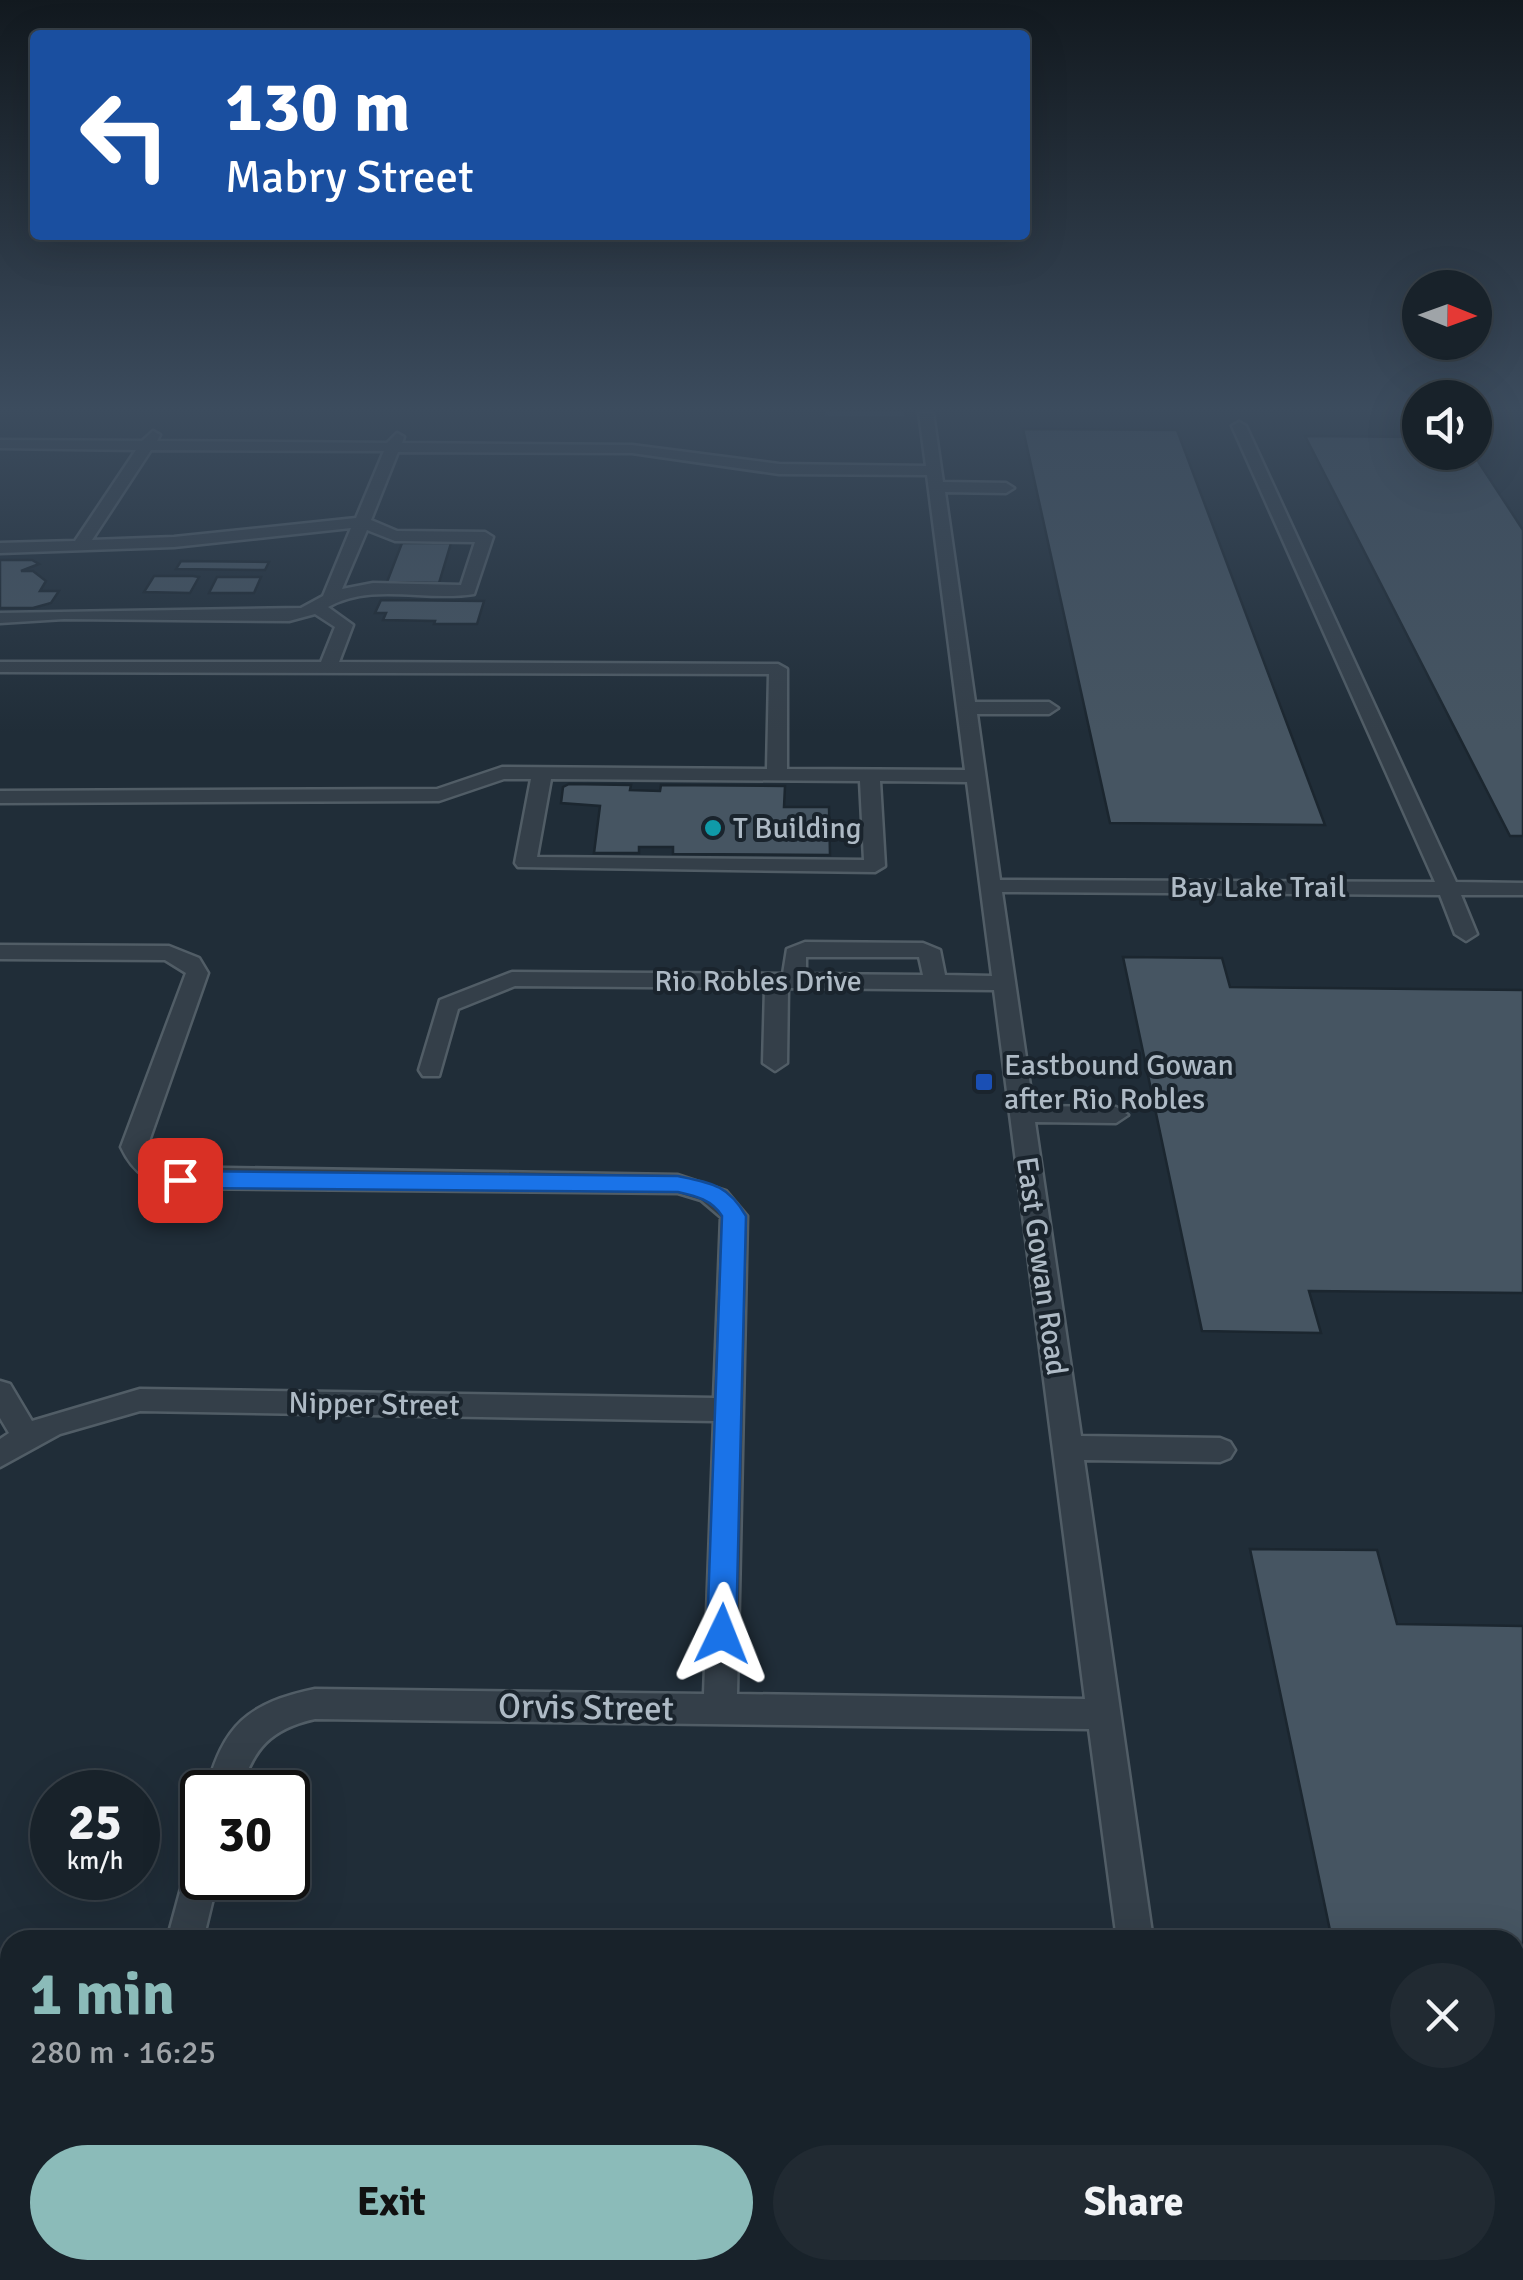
<!DOCTYPE html>
<meta charset="utf-8">
<style>
body{margin:0;font-family:Signika,sans-serif;background:#212a32;color:#f1f3f6;height:100vh;display:flex;flex-direction:column;font-size:38px;white-space:nowrap}
*{box-sizing:border-box;margin:0}
p{font-size:32px;color:#9fa4a8}
.icon{flex:none;width:55px;height:55px;fill:none;stroke:currentColor;stroke-width:2;stroke-linecap:round;stroke-linejoin:round}
.map{position:relative;flex:1;overflow:hidden}
.panel{position:absolute;left:0px;top:1930px;width:1525px;height:350px;display:flex;flex-direction:column;background:#18222a;border-radius:30px 30px 0 0;box-shadow:0 10px 40px #0002,0 0 0 2px #363f47}
.panel>*{flex:none}
.guide{position:absolute;left:30px;top:30px;width:1000px;height:210px;border-radius:10px;box-shadow:0 10px 40px #0002,0 0 0 2px #363f47;background:#1a4fa0;color:#fff;overflow:hidden}
.needle{width:65px;rotate:91deg}
.controls{position:absolute;left:1402px;top:270px;display:grid;gap:20px}
.controls a{display:grid;place-items:center;width:90px;height:90px;border-radius:50%;background:#18222a;box-shadow:0 10px 40px #0002,0 0 0 2px #363f47;font-size:50px}
.speed{position:absolute;left:30px;top:1770px;display:flex;gap:20px;font-size:50px;font-weight:700;text-align:center}
.speed>*{display:grid;place-content:center;width:130px;height:130px;border-radius:50%;background:#18222a;box-shadow:0 10px 40px #0002,0 0 0 2px #363f47;line-height:1}
.speed small{font-size:25px;font-weight:400}
.speed .limit{border:5px solid #111;border-radius:15px;background:#fff;color:#111}
.pin{position:absolute;display:grid;place-items:center;width:85px;height:85px;color:#fff;margin:-42px;border-radius:20px;box-shadow:0 5px 15px #0006}
.me{position:absolute;width:110px;margin:-55px;rotate:2deg;stroke-linejoin:round;filter:drop-shadow(0 0 8px #0008)}
.turn{display:flex;align-items:center;gap:35px;height:210px;padding:0 30px;font-size:45px}
.turn .icon{width:130px;height:130px;stroke-width:2.5}
.turn b{display:block;font-size:70px;line-height:85px}
.round{display:grid;place-items:center;flex:none;width:105px;height:105px;border-radius:52px;background:#212a32}
.overview{display:flex;align-items:center;justify-content:space-between;height:170px;padding:0 30px}
h1{font-size:60px;font-weight:700;line-height:75px;color:#8bbbb9}
.primary-button{display:flex;gap:20px;margin-top:auto;padding:20px 30px}
.primary-button a{flex:1;height:115px;border-radius:60px;background:#8bbbb9;color:#111;font-size:40px;font-weight:700;line-height:115px;text-align:center}
.primary-button a+a{background:#212a32;color:#f1f3f6}
.map>svg:first-child{display:block}
.lines{fill:none;stroke-linecap:round;stroke-linejoin:round}
.stream{stroke:#344b60;stroke-width:5}
.building{fill:#465562;stroke:#1b262f;stroke-width:2.5}
.minor-casing{stroke:#515d66;stroke-width:5}
.major-casing{stroke:#3d4852;stroke-width:5}
.minor{fill:#343f49;fill-rule:evenodd}
.major{fill:#525e69;fill-rule:evenodd}
.route{fill:#1a73e8;stroke:#114b97;stroke-width:2.5}
.culture-dot{fill:#0f9aa8;stroke:#1a242d;stroke-width:4}
.transit-dot{fill:#1a4fb4;stroke:#1a242d;stroke-width:4}
.labels{text-anchor:middle;stroke-width:8;stroke-linejoin:round;paint-order:stroke}
.poi-label{font-size:30px;fill:#aebac5;stroke:#1a242d;text-anchor:start}
.street-label{font-size:30px;fill:#aebac5;stroke:#1a242d}
.near-street-label{font-size:35px;fill:#aebac5;stroke:#1a242d}
</style>
<div class="map">
<svg width="1523" height="2280" viewBox="0 0 1523 2280">
<rect width="100%" height="100%" fill="#202d38"/>
<g class="lines">
<!-- stream -->
<path class="stream" d="M827,413L902,414"/>
</g>
<!-- building -->
<path class="building" d="M1023,429L1177,430L1325,825L1110,823Z
M1305,436L1420,437V452H1472L1523,530V836H1510Z
M402,543H451L439,583L387,582Z
M0,560H32L39,564L21,571H33L46,581L40,591H59L51,603L33,608H0Z
M181,561L269,562L265,570L176,569Z
M154,576H193L199,577L190,593L144,592Z
M217,577H261L254,593H209Z
M381,600L484,601L477,624H434L435,621L383,620L386,613H375Z
M569,784L631,785L630,790L660,791L661,785L785,786L784,807H829L830,855L673,854V847H639V853H594L600,806L561,803L563,787Z
M1123,957L1222,958L1230,987L1523,990V1293L1309,1291L1321,1333L1202,1331Z
M1250,1549L1377,1550L1397,1624L1523,1626V2046H1515V1940H1332Z"/>
<g class="lines">
<defs>
<path id="minor" d="M919,413H933L943,482L1006,483L1014,488L1006,493L945,492L975,702H1049L1058,708L1049,714H977L1000,880L1435,882L1232,426L1239,422L1246,426L1456,882L1523,883V895H1461L1477,934L1466,941L1455,934L1440,895L1002,892L1033,1106L1116,1107L1128,1115L1116,1123L1035,1122L1081,1436L1220,1438L1230,1442L1235,1450L1230,1458L1220,1462L1084,1460L1153,1940H1117L1089,1729L315,1719C270,1729 253,1749 240,1792H206C223,1725 248,1703 315,1689L704,1694L714,1421L140,1411L60,1434L0,1467V1439L9,1433L0,1418V1381L10,1384L32,1421L140,1389L714,1398L721,1217L701,1200L678,1193L180,1188C151,1183 134,1175 121,1147L186,973L165,960L0,959V945L169,946L199,958L208,973L147,1147L155,1161L166,1167L678,1175L726,1191L747,1216L737,1694L1085,1699L994,990L788,988L787,1063L775,1071L763,1063L765,988L515,986L458,1009L439,1076H423L419,1070L440,1000L512,972L783,974L787,949L805,942L923,943L940,950L945,975L992,976L967,782L880,781L885,866L875,872L518,867L515,863L531,779H504L439,801L0,803V791L437,789L502,767L767,769L769,674L0,672V662H321L335,627L315,614L289,621L64,619L0,623V613L301,608L323,596L351,528L174,547L0,553V543L75,541L136,450L0,448V440L142,441L153,431L160,435L157,441L387,443L397,433L404,437L402,443L632,445L779,464L926,466ZM151,450L384,451L356,518L174,537L92,540ZM398,452L632,453L779,474L927,475L965,770L787,769V669L778,664L339,662L353,625L328,607C373,582 425,602 474,594L493,537L485,532L397,531L371,520ZM367,530L395,541L475,542L461,585L373,583L342,589ZM551,779L860,781L864,860L537,857ZM806,957H919L923,975L806,974Z
M202,1854V1878H218L203,1940H167L189,1859Z
M78,2270H120L117,2280H75Z
M1164,2270H1206L1208,2280H1166Z"/>
<path id="major" d="M1515,2240H1523V2280H1496L1492,2270H1515Z
M278,2270H348L344,2280H274Z"/>
</defs>
<!-- minor casing -->
<use href="#minor" class="minor-casing"/>
<!-- major casing -->
<use href="#major" class="major-casing"/>
<!-- minor -->
<use href="#minor" class="minor"/>
<!-- major -->
<use href="#major" class="major"/>
</g>
<!-- sky -->
<linearGradient id="sky" x2="0" y2="1"><stop stop-color="#12191f"/><stop offset="0.56" stop-color="#3c4c5e"/><stop offset="1" stop-color="#3c4c5e" stop-opacity="0"/></linearGradient>
<rect width="1523" height="732" fill="url(#sky)"/>
<!-- route -->
<path class="route" d="M180,1171L678,1176C712,1183 728,1185 746,1216L736,1634L732,1643L722,1647L711,1643L707,1634L722,1216C712,1200 696,1196 678,1192L180,1188L168,1180Z"/>
<!-- markers -->
<circle class="culture-dot" cx="713" cy="828" r="10"/>
<rect class="transit-dot" x="974" y="1072" width="20" height="20" rx="5"/>
<g class="labels">
<!-- poi labels -->
<g class="poi-label">
<text x="733" y="838">T Building</text>
<text x="1004" y="1075">Eastbound Gowan<tspan x="1004" dy="34">after Rio Robles</tspan></text>
</g>
<!-- street labels -->
<g class="street-label">
<text x="1258" y="897">Bay Lake Trail</text>
<text x="758" y="991">Rio Robles Drive</text>
<text transform="translate(1042 1266) rotate(82)" y="10">East Gowan Road</text>
<text transform="translate(374 1404) rotate(1)" y="10">Nipper Street</text>
</g>
<!-- near-street labels -->
<g class="near-street-label">
<text transform="translate(586 1707) rotate(1)" y="12">Orvis Street</text>
</g>
</g>
</svg>
<div class="controls">
<a><svg class="needle" viewBox="-14 -14 28 28"><path d="M0-13l5 13h-10z" fill="#e53935"/><path d="M0 13l5-13h-10z" fill="#9fa4a8"/></svg></a>
<a><svg class="icon" aria-label="sound" viewBox="0 0 24 24"><path d="M4 9h4l5-4v14l-5-4H4zM17 9q2 3 0 6"/></svg></a>
</div>
<div class="speed"><div>25<small>km/h</small></div><div class="limit">30</div></div>
<div class="pin" style="left:180px;top:1180px;background:#d93025"><svg class="icon" aria-label="arrive" viewBox="0 0 24 24"><path d="M6 21V4h12l-3 4 3 4H6"/></svg></div>
<svg class="me" style="left:722px;top:1634px" viewBox="-20 -20 40 40"><path d="M0-17L14 15 0 8-14 15z" fill="#1a73e8" stroke="#fff" stroke-width="4"/></svg>
<div class="guide">
<div class="turn"><svg class="icon" aria-label="left" viewBox="0 0 24 24"><path d="M17 20v-9H6M10 6l-5 5 5 5"/></svg><div><b>130 m</b>Mabry Street</div></div>
</div>
<section class="panel">
<div class="overview"><div><h1>1 min</h1><p>280 m · 16:25</p></div><a class="round"><svg class="icon" aria-label="close" viewBox="0 0 24 24"><path d="M6 6l12 12M18 6L6 18"/></svg></a></div>
<div class="primary-button"><a>Exit</a><a>Share</a></div>
</section>
</div>
